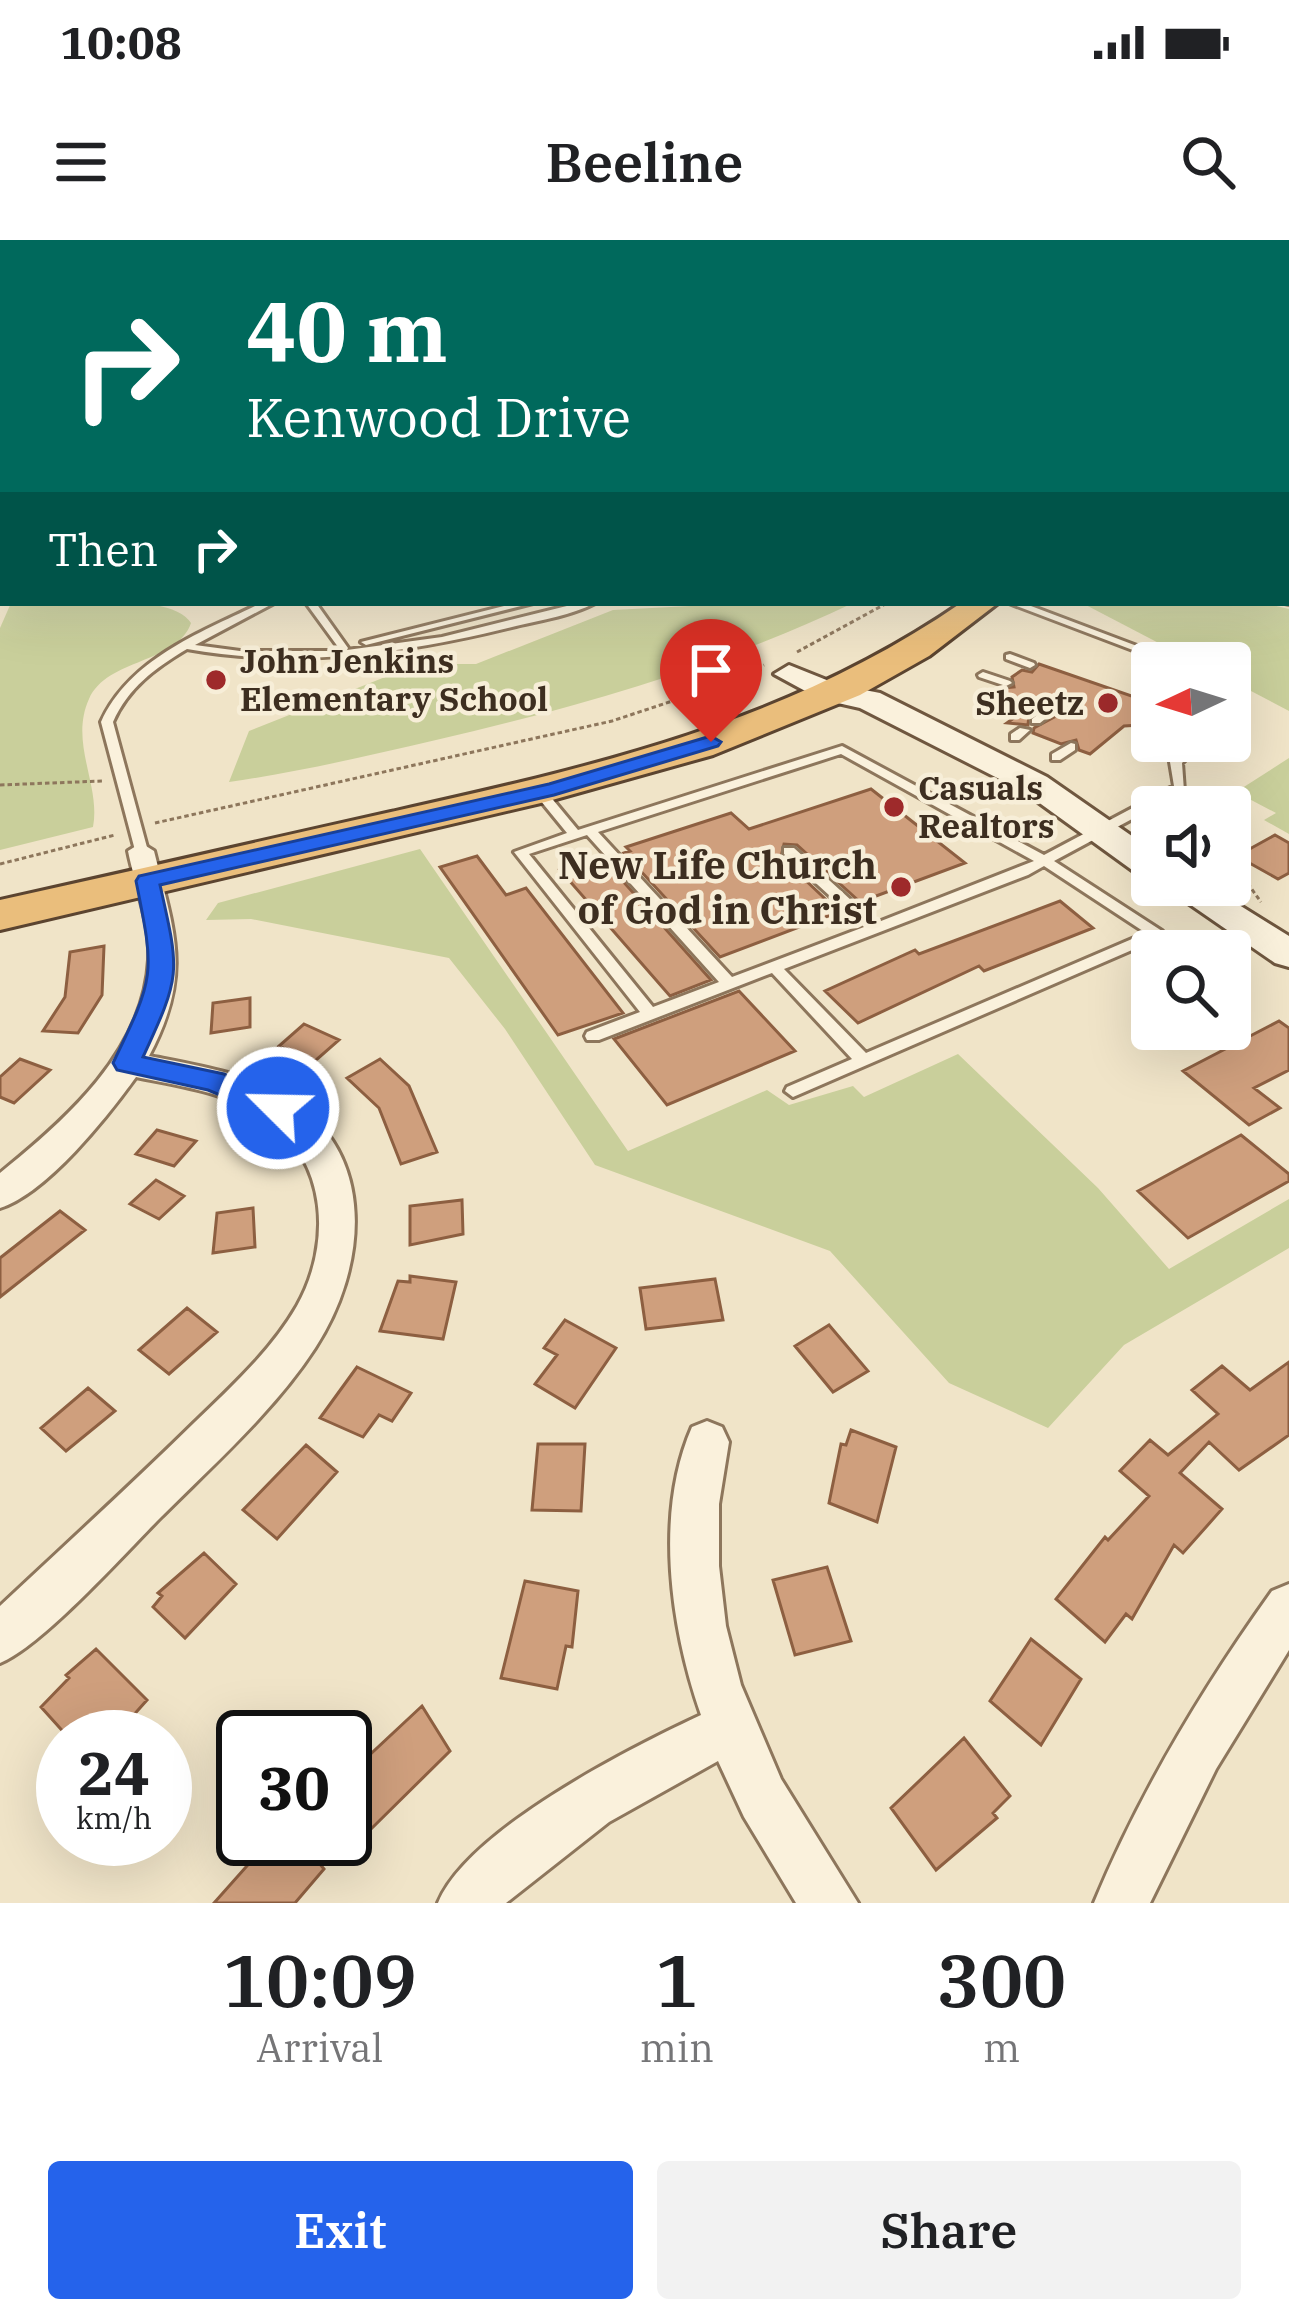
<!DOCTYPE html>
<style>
body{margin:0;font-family:"IBM Plex Serif",serif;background:#f2f2f2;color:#202124;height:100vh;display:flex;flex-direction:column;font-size:45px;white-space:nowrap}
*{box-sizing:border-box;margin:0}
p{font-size:39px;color:#757577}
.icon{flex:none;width:66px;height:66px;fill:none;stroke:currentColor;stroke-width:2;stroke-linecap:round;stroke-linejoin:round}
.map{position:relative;height:1663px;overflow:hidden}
.details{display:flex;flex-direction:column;background:#fff;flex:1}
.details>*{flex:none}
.guide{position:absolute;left:0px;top:0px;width:1290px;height:366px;box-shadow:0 12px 48px #0002;background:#00695c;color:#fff;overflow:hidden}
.needle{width:78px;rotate:266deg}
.controls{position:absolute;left:1131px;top:402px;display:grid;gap:24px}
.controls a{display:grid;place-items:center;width:120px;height:120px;border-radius:12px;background:#fff;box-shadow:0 12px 48px #0002;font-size:60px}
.speed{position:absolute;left:36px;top:1470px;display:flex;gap:24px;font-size:60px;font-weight:700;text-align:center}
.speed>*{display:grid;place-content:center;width:156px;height:156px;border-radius:50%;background:#fff;box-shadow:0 12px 48px #0002;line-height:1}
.speed small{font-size:30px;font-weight:400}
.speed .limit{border:6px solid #111;border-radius:18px;background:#fff;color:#111}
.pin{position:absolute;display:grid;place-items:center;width:102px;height:102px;color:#fff;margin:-123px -51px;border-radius:50% 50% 50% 0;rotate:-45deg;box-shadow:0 0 12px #0007}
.pin .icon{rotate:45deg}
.me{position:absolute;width:132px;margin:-66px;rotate:293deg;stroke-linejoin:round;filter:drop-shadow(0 0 9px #0008)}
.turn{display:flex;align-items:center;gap:42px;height:252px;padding:0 48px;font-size:54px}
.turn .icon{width:156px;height:156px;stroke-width:2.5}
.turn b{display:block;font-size:84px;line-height:102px}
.then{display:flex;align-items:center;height:114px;padding:0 48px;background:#0003;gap:24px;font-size:45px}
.eta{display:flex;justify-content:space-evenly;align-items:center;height:204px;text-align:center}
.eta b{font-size:72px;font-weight:600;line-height:84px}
.button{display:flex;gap:24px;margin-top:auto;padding:24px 48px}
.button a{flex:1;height:138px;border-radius:12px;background:#2563eb;color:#fff;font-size:48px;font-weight:600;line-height:138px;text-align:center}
.button a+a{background:#f2f2f2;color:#202124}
.status{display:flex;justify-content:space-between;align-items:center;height:84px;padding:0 60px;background:#fff;direction:ltr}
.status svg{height:33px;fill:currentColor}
header{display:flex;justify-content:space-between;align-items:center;height:156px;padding:0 48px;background:#fff;font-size:54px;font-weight:600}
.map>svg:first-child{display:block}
.green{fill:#c9cf9b}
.building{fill:#cf9f7d;stroke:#8d5f41;stroke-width:3}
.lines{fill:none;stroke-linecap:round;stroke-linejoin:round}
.service-casing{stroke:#8d765c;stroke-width:6}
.minor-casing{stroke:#8d765c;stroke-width:6}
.secondary-casing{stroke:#6f573f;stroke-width:6}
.trunk-casing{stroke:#5b4430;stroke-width:6}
.path{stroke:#8d765c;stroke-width:3;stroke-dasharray:4.5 3;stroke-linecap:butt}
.service{fill:#faf1dc;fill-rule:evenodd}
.minor{fill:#faf1dc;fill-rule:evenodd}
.secondary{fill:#faf1dc;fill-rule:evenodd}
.trunk{fill:#eabe7c;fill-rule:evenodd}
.route{fill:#2563eb;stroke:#184099;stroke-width:3}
.poi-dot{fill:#9e2a2b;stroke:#f7eed8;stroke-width:4.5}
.labels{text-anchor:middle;stroke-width:9;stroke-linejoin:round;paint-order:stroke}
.far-poi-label{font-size:33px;font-weight:bold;fill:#3d2e20;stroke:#f7eed8;text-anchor:start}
.poi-label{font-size:39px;font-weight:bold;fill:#3d2e20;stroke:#f7eed8;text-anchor:end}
</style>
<div class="status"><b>10:08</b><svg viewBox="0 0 49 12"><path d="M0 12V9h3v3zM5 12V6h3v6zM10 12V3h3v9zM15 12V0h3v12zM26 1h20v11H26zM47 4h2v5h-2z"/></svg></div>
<header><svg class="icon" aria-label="menu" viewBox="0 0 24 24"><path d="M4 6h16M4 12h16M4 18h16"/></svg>Beeline<svg class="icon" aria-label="search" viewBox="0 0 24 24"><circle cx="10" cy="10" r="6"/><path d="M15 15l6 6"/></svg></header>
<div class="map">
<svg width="1289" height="1663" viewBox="0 0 1289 1663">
<rect width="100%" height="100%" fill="#f0e4c8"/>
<!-- green -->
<path class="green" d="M11,363C50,363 171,350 191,383C177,424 107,418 89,459C69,503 101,545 93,587L0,610V388Z
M748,363H853C721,426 579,467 436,500C367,516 299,532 229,542L249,491L418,424H476L613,370Z
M1082,363H1263L1289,369V471L1230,440V423H1197Z
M1289,518V594L1264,580L1276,573L1236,552Z
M420,609L628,911L767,850L789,865L853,846L864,857L958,814L1098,948L1169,1029L1289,959V1008L1124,1105L1048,1188L949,1143L830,1011L595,925L505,789L449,718L251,679L206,680L218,663Z"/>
<!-- building -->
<path class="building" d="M1039,424L1152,463V475L1141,485L1124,486L1090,514L1079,510L1076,500L1061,504L1033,493L1034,488L1058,475L1056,467L1042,465L1029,475L1028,485L1007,483L1033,464L994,449L1014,447L1012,437L1022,430L1032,432Z
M871,549L965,623L860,662L797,605L784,604L781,617L839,672L720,717L624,613L630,611L626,607L731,573L749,589Z
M1275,595L1289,603V633L1278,639L1237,616Z
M477,616L506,655L526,648L623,773L558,795L440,627Z
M604,620L711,740L670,756L560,630Z
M1060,661L1093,688L984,731L979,726L858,783L825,751L915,710L919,714Z
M104,706L102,755L78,793L43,791L65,757L70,712Z
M739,751L795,811L667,865L614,799Z
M250,758V787L211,793L213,763Z
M1279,781L1289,788V830L1254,848L1280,868L1249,885L1183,831Z
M304,784L339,800L315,821L279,806Z
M20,819L50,830L14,863L0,857V837Z
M380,819L409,846L437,912L401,924L379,868L347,838Z
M157,890L196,901L174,926L136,914Z
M1241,895L1289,934V941L1188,998L1138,951Z
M156,940L184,956L159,979L130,964Z
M462,960L463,994L410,1005V966Z
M253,968L255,1007L213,1013L217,973Z
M60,971L85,990L0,1057V1018Z
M410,1036L456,1042L443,1099L380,1091L398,1041L410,1042Z
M715,1039L723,1080L646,1089L640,1048Z
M187,1068L217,1092L169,1134L139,1110Z
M565,1080L616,1108L575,1168L535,1144L557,1115L544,1108Z
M829,1085L868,1131L833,1152L795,1106Z
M1289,1122V1195L1239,1230L1209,1202L1180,1233L1222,1269L1183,1313L1174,1305L1132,1379L1126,1374L1105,1402L1056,1359L1105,1297L1108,1300L1149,1256L1120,1231L1150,1200L1168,1215L1218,1174L1192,1150L1222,1126L1250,1150Z
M357,1127L411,1153L392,1181L379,1175L363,1197L320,1178Z
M88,1148L115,1171L66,1211L41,1188Z
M851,1190L896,1207L877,1282L829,1263L841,1204L846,1205Z
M538,1204H585L581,1271L532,1270Z
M306,1205L337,1232L277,1299L243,1270Z
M204,1313L236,1344L185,1398L153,1367L162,1356L158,1353Z
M827,1327L851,1401L795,1415L773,1340Z
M525,1341L578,1351L572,1407L566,1406L557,1449L501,1438Z
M1031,1399L1081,1439L1041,1505L990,1461Z
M96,1409L147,1460L114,1497H68L41,1467L69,1438L66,1435Z
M422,1466L450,1511L369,1591L345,1555V1538Z
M964,1498L1010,1556L993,1573L997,1578L936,1630L891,1568Z
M271,1599H299L324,1629L295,1663H214Z"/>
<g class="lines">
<defs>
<path id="service" d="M1289,266V274L1287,275V267Z
M1287,298L1289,299V305L1287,304Z
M1287,357L1289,358V364L1285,363Z
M261,363H274L195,405L240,411H341L306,363H316L348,408L347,410L442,397L579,363H595C572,375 542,380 516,386C408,413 297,429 187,409C155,428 128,448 113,482L148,611L146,614H136L101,482C130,418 202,392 261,363Z
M516,363H533L366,405L361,402Z
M1009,363H1023L1182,423H1167Z
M1010,414L1034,423L1035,425L1030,428L1006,419V415Z
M983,432L1010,441L1012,443L1006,446L979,437L978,435Z
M1230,443L1244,456L1234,471L1230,472L1232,456Z
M1045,469L1055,471L1040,483H1032V479Z
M1020,488L1030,490L1019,500H1011V494Z
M1191,501H1204L1182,523L1184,551L1054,621L1162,691L1164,694L1162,697L793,857L785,851L787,847L852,819L772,733L599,800H587L585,796L587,792L640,772L514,612L567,593L536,555V549H544L578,590L842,506L1044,615L1174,546L1170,522ZM841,514L1034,621L876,683L794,608H784V614L864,687L732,737L598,592ZM587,595L719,742L653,767L529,614ZM1044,626L1146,693L866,813L784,729L1028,635Z
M1071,503L1075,504V510L1060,520H1052V514Z"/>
<path id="minor" d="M141,603L154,611C175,695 192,735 149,816C195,825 247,833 288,858C379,914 366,1030 315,1108C274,1171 214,1224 161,1277C125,1313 42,1406 0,1423V1366C65,1305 131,1245 194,1183C231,1147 271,1111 297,1066C332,1004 328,920 266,878C228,852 179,846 136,837C107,877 47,953 0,968V933C66,880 144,811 149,720C151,683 135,646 128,611Z
M707,1181L722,1187L729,1202L719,1264V1326L726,1386L741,1445L781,1539L858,1663H796L744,1577L718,1521L609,1582L506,1663H438C468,1590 630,1508 701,1475C671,1389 654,1274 692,1187Z
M1289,1344V1410L1216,1529L1150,1663H1094C1140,1552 1202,1449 1272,1351Z"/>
<path id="secondary" d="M789,425L839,445L880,453L1047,537L1152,610V638L1139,635L1023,551L860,468L820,459L774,434Z
M1162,645H1207L1289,696V727L1275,723Z"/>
<path id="trunk" d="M961,363H998L929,416L860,455L713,515L545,562L0,690V660C131,631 261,601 391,572C596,526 785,484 961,363Z"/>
</defs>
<!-- service casing -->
<use href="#service" class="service-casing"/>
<!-- minor casing -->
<use href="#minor" class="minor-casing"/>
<!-- secondary casing -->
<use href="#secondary" class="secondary-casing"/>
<!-- trunk casing -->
<use href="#trunk" class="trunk-casing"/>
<!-- path -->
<path class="path" d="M797,412L887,363
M0,545L102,541
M155,583L612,481L727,443L764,425
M1230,619L1243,627L1238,630L1261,662
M0,624L115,595"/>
<!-- service -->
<use href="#service" class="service"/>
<!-- minor -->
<use href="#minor" class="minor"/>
<!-- secondary -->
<use href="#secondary" class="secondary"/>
<!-- trunk -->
<use href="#trunk" class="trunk"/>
</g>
<!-- sky -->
<linearGradient id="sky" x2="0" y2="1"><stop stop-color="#8fbad6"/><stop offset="0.42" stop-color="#f8f3e6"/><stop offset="1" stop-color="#f8f3e6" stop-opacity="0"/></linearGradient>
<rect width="1289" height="401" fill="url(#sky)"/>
<!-- route -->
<path class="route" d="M711,496L721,502L718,506L554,555L160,645C180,733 181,735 143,817L224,834L288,861L292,868L278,879L208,850L117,830L113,823C155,736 155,735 136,641L139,636L549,544Z"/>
<!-- markers -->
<g class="poi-dot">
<circle cx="216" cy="440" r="12"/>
<circle cx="1108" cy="463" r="12"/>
<circle cx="894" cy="567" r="12"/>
<circle cx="901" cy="647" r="12"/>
</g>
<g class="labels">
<!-- far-poi labels -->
<g class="far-poi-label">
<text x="240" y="433">John Jenkins<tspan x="240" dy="38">Elementary School</tspan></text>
<text x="1084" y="475" text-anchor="end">Sheetz</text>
<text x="918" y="560">Casuals<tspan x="918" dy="38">Realtors</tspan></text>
</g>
<!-- poi labels -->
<g class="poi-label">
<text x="877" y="639">New Life Church<tspan x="877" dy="45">of God in Christ</tspan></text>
</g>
</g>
</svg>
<div class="controls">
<a><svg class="needle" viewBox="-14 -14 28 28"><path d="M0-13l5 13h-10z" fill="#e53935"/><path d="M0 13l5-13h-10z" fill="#757577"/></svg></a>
<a><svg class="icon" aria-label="sound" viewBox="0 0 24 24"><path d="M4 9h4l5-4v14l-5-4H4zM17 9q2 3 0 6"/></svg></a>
<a><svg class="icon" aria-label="search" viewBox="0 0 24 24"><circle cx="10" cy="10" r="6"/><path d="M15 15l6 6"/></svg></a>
</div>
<div class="speed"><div>24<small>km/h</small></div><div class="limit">30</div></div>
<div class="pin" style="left:711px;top:502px;background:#d93025"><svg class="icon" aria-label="arrive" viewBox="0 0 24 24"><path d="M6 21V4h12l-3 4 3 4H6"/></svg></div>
<svg class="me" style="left:278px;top:868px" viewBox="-20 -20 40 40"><circle r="17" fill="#2563eb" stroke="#fff" stroke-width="3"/><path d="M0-11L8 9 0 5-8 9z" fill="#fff"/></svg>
<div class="guide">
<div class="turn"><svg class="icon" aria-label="right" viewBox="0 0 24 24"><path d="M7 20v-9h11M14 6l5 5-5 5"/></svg><div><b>40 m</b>Kenwood Drive</div></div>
<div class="then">Then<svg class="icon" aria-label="right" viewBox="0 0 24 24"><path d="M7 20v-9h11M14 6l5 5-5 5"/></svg></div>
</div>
</div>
<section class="details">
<div class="eta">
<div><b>10:09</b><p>Arrival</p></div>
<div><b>1</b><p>min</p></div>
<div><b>300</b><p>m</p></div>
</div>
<div class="button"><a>Exit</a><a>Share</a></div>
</section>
